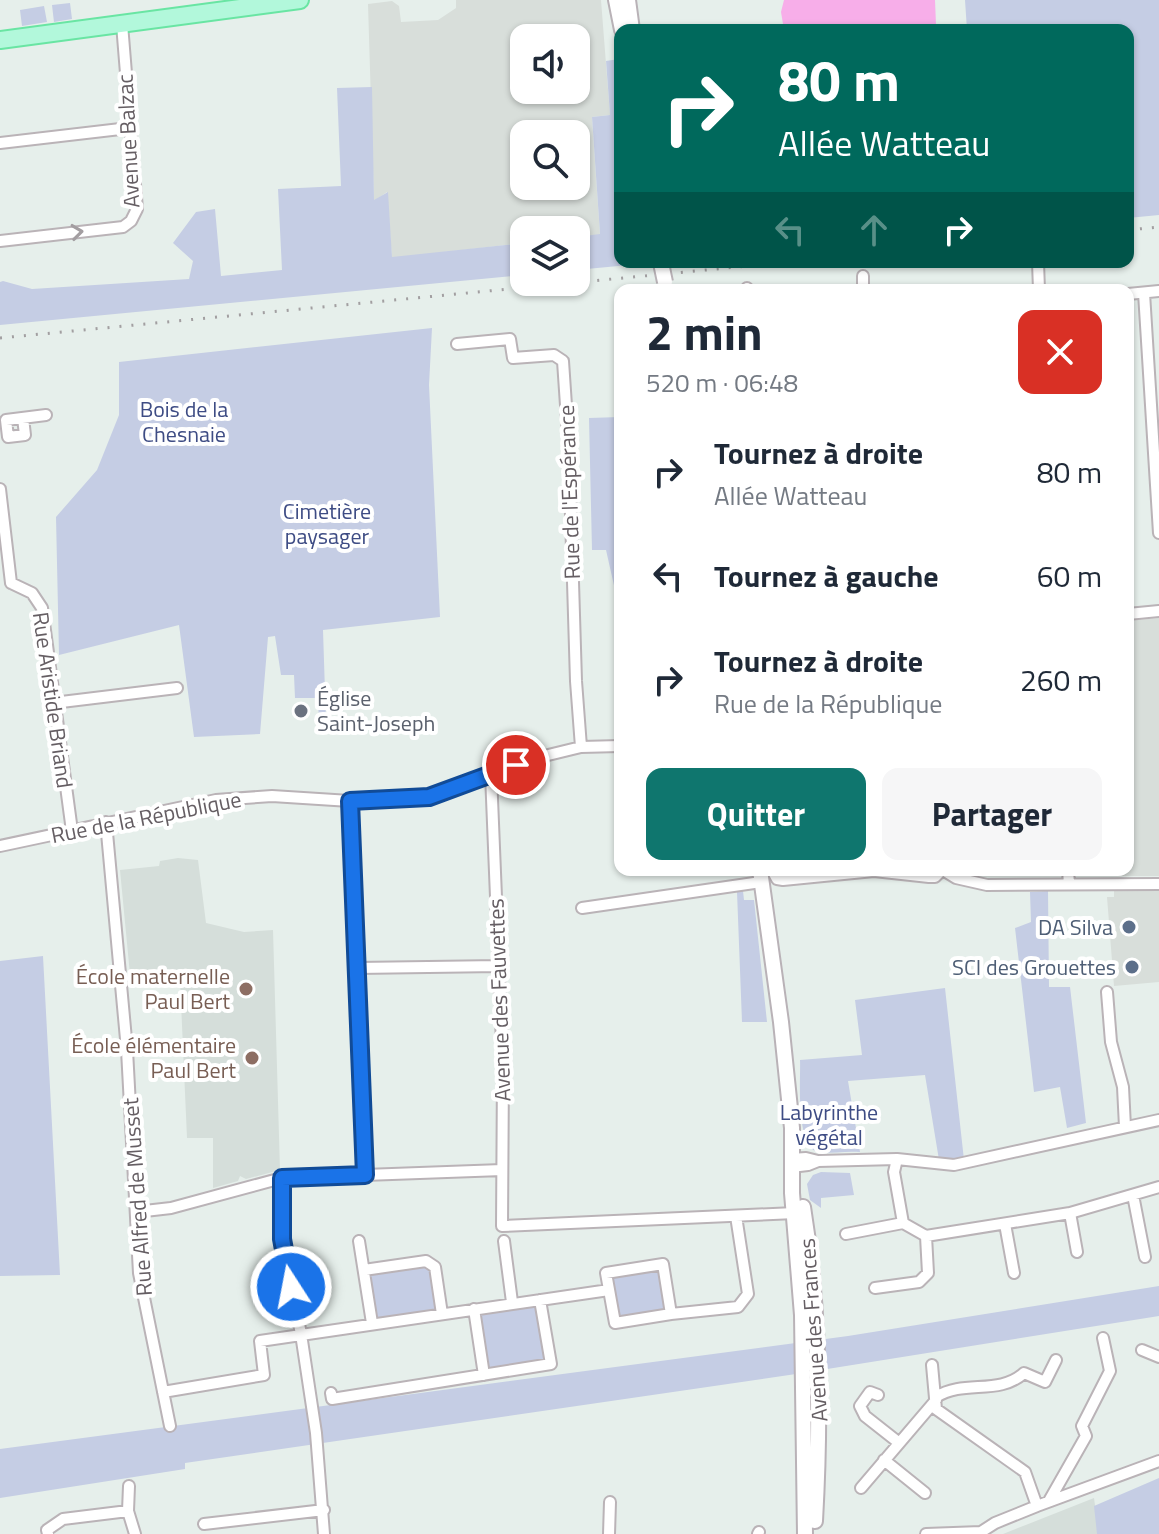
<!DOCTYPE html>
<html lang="fr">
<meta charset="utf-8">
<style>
body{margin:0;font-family:"Titillium Web",sans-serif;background:#f6f6f7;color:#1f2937;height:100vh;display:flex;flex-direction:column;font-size:30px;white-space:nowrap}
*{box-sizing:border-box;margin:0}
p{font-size:26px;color:#747a83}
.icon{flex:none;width:44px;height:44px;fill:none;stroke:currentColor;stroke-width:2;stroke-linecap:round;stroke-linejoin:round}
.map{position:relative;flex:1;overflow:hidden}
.sheet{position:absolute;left:614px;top:284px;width:520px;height:592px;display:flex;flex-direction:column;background:#fff;border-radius:16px;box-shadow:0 2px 6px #0004}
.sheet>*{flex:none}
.hud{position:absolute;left:614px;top:24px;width:520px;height:244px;border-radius:16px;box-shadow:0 2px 6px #0004;background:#00695c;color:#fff;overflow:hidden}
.tools{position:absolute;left:510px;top:24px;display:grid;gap:16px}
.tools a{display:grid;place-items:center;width:80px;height:80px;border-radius:16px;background:#fff;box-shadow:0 2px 6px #0004;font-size:40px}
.pin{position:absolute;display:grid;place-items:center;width:68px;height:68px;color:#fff;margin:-34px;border:4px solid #fff;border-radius:50%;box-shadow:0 2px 8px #0007}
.me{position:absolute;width:88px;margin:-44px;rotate:349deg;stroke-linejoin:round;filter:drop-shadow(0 0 6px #0008)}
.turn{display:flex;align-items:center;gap:28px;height:168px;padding:0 32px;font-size:36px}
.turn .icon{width:104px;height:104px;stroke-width:2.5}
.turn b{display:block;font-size:56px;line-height:68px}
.lanes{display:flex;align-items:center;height:76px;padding:0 32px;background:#0003;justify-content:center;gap:40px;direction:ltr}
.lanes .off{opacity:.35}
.round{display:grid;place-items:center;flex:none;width:84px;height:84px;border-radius:16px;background:#f6f6f7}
.headline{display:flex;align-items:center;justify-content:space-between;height:136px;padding:0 32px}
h1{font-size:48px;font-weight:700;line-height:60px}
.button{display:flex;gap:16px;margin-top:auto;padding:16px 32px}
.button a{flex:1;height:92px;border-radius:16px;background:#0f766e;color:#fff;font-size:32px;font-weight:700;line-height:92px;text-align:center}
.button a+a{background:#f6f6f7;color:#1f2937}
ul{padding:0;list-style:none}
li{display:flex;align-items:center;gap:24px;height:104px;padding:0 32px}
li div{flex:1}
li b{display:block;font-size:30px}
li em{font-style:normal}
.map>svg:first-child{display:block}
.industrial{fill:#d8deda;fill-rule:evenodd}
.education{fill:#d5deda}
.green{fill:#c5cde4}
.water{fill:#f7aee9}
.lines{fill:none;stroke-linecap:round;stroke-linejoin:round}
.street-casing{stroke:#bab3b7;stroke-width:14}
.secondary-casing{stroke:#b9b2b7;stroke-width:18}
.primary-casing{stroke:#69e5a3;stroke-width:20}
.street{stroke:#fff;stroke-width:10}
.secondary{stroke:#fff;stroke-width:14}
.primary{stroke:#b2f8db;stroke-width:16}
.rail{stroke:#a29fa1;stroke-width:3;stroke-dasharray:2 10;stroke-linecap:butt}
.secondary-bridge-casing{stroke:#b9b2b7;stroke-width:18;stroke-linecap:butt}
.secondary-bridge{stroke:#fff;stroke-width:14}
.oneway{stroke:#a39ea1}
.route-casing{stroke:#114b97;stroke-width:20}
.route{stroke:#1a73e8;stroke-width:14}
.worship-dot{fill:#6b7280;stroke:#fff;stroke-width:3}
.service-dot{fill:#5c6f8a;stroke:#fff;stroke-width:3}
.education-dot{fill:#8d6e63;stroke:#fff;stroke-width:3}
.labels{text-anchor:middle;stroke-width:8;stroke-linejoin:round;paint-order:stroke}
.street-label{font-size:22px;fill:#655e63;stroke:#fff}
.park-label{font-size:22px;fill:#3e4c84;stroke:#fff}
.worship-label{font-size:22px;fill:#5b616d;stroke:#fff;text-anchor:start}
.service-label{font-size:22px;fill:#4e5e75;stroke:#fff;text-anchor:end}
.education-label{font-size:22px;fill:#785e54;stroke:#fff;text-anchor:end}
</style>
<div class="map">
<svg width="1159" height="1534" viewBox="0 0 1159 1534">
<rect width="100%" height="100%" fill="#e6efeb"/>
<!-- industrial -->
<path class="industrial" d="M456,0H601L610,115L592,117L600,235L576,237V230H524V243L392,258L387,192L374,201L368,4L392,1L399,6L401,22L438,20L456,8ZM524,38H576V90H524ZM524,134H576V186H524Z
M1159,618V876H1103V870H1128V621Z
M1159,890V982L1114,986L1107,897H1114V891Z"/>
<!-- education -->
<path class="education" d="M178,858L198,860L206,923L244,932L273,930L280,1170L246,1179L240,1176L238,1181L213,1188V1138H187L180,980L131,985L120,870L159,866L160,861Z
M1094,1498L1099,1534H1003Z"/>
<!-- green -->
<path class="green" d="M965,0H1159V215L1128,218V30H967Z
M70,3L72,19L54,22L52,5Z
M44,6L47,22L22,26L20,10Z
M619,59L620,262L650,263L576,270V237L600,234L592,117L610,115L606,61Z
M372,87L374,200L388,192L392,257L524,243V275L0,325V282L3,281L32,289L189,279L193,261L173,243L196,212L215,209L221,276L282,270L278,189L341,186L337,88Z
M432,328L429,385L440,617L323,630L326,723L319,724L318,698H295L294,675H281L275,636L268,637L260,734L194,737L179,625L59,655L56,517L97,470L119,415V362Z
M620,417V612L606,550H592L589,418Z
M743,891L744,900H754L767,1022H742L737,892Z
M1048,891L1049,987H1070L1086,1123L1067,1128L1060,1087L1034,1092L1015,928L1031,922L1030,892Z
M43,956L60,1275L0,1276V961Z
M945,988L964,1160H939L925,1075L848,1081L860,1152C847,1151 834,1153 822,1153C794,1152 801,1079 800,1060L862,1055L855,1000Z
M821,1172L850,1173L854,1195L821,1198V1208L810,1200L807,1184L813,1175Z
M426,1261L435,1267L442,1314L372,1323L364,1270Z
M663,1264L671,1314L615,1323L606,1273Z
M1159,1286V1316L796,1374L185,1463V1469L0,1498V1449L848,1336Z
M540,1300L551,1364L484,1375L474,1309Z
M1159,1478V1534H1097L1094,1506Z"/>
<!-- water -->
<path class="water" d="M784,0H935L936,25L920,30H784L781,12Z"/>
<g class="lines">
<defs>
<path id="street" d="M0,143L129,128
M0,241L123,227L131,221L137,209L122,24
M1038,262L1039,290
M863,276V290
M747,288V290
M1144,293L1159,533
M1128,294L1159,291
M457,344L510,339L513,358L554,355L563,361L569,450L576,681L581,747
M8,437L6,420L46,415
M8,437L25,435L23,418
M0,489L11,583
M11,583L32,593L42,608L72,831
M1128,614L1159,611
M53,703L177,688
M491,774L503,1069L502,1226L795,1213
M350,801L365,1175
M106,822L127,1050L139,1273L170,1426
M0,846L216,800L272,796L350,801L429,797L540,757L581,747L620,746
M772,870L777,879L783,880L874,871L929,877H935L942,870
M943,870L956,878L987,885L1159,884
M1068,870L1069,884
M582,908L761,882
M357,968L499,966
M1107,992L1111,1042L1123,1087L1125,1127
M791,1159L806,1158L818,1161L808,1165L791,1167
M897,1159L894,1172L903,1223L926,1236L1070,1213L1159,1187
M818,1161L897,1159L954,1165L1159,1120
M282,1178V1239L301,1334L316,1433L324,1534
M1133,1195L1145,1257
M136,1212L171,1208L282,1178L502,1170
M1070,1213L1077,1252
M1005,1224L1014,1273
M846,1234L903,1223
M359,1241L372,1323
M504,1241L512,1302
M663,1264L671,1314L615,1323L606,1273Z
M364,1270L426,1261L435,1267L442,1314
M875,1288L919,1282L928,1273L926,1236
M474,1309L484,1375
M671,1314L738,1307L748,1294L736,1216
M1142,1350L1159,1357
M932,1365L936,1409L1025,1472L1037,1506
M163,1392L264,1375L260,1341L609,1290
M331,1393L332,1399L551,1364L540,1300
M878,1395L870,1392L860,1406L865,1416L898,1442
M936,1397C965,1379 998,1396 1024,1373L1045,1382L1056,1360
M884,1460L925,1493
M861,1488L936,1400
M1049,1501L1086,1436L1082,1426L1110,1371L1103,1338
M128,1511L129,1486
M204,1524L324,1510
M48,1534L47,1530L63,1519L128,1511L135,1534
M609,1534L610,1502
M758,1534L759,1532
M926,1534L981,1532L995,1523L1037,1506L1159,1461"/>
<path id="secondary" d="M616,0L622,30
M628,0L632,30
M760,870L781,1022L792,1128V1193L802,1315L805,1534
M803,1207C820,1311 821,1416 815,1521"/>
<path id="primary" d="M0,40L300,0"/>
</defs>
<!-- street casing -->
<use href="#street" class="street-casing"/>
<!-- secondary casing -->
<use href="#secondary" class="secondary-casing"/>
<!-- primary casing -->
<use href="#primary" class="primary-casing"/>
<!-- street -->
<use href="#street" class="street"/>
<!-- secondary -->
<use href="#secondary" class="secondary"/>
<!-- primary -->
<use href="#primary" class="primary"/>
<!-- rail -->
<path class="rail" d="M1128,230L1159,227
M0,338L789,262"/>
<defs>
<path id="secondary-bridge" d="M661,263L665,282"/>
</defs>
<!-- secondary-bridge casing -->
<use href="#secondary-bridge" class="secondary-bridge-casing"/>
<!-- secondary-bridge -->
<use href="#secondary-bridge" class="secondary-bridge"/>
</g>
<!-- one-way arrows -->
<defs><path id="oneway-chevron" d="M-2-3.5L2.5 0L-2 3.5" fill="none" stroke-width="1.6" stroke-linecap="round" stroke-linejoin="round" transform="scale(2)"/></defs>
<use class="oneway" href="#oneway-chevron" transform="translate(77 232) rotate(-7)"/>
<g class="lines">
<defs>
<path id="route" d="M291,1287L282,1239V1178L365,1175L350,801L429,797L516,765"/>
</defs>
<!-- route casing -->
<use href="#route" class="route-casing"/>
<!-- route -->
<use href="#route" class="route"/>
</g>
<!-- markers -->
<circle class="worship-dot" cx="301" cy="711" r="8"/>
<g class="service-dot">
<circle cx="1129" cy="927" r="8"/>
<circle cx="1132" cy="967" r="8"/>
</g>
<g class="education-dot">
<circle cx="246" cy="989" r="8"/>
<circle cx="252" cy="1058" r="8"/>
</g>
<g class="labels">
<!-- street labels -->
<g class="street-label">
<text transform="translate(128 141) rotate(-93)" y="8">Avenue Balzac</text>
<text transform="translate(569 492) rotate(-92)" y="8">Rue de l'Espérance</text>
<text transform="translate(53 700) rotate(82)" y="8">Rue Aristide Briand</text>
<text transform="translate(146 817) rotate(-11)" y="8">Rue de la République</text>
<text transform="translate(499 1000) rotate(-92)" y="8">Avenue des Fauvettes</text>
<text transform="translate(137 1197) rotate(-94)" y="8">Rue Alfred de Musset</text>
<text transform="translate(813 1330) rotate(-94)" y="8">Avenue des Frances</text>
</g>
<!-- park labels -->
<g class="park-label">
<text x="184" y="417">Bois de la<tspan x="184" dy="25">Chesnaie</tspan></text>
<text x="327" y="519">Cimetière<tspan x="327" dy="25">paysager</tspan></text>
<text x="829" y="1120">Labyrinthe<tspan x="829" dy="25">végétal</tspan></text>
</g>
<!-- worship labels -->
<g class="worship-label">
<text x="317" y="706">Église<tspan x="317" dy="25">Saint-Joseph</tspan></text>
</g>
<!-- service labels -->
<g class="service-label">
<text x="1113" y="935">DA Silva</text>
<text x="1116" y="975">SCI des Grouettes</text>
</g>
<!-- education labels -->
<g class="education-label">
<text x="230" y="984">École maternelle<tspan x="230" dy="25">Paul Bert</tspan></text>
<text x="236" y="1053">École élémentaire<tspan x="236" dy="25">Paul Bert</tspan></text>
</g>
</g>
</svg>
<div class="tools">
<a><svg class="icon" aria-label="sound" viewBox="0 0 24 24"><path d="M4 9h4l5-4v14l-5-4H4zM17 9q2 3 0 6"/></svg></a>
<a><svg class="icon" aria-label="search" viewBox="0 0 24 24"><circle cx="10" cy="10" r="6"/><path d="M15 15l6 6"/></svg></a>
<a><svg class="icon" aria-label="layers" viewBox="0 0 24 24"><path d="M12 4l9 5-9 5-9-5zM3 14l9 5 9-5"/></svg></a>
</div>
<div class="pin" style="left:516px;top:765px;background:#d93025"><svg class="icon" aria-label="arrive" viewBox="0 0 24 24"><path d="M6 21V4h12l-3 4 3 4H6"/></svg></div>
<svg class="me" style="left:291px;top:1287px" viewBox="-20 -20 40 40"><circle r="17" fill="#1a73e8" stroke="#fff" stroke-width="3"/><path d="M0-11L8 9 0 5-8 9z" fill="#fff"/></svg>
<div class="hud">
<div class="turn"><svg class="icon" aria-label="right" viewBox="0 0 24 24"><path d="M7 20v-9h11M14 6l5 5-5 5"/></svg><div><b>80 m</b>Allée Watteau</div></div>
<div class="lanes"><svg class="icon off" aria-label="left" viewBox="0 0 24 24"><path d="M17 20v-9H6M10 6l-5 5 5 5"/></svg><svg class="icon off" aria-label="ahead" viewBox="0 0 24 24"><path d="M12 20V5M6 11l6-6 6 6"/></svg><svg class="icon" aria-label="right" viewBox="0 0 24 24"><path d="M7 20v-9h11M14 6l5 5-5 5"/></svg></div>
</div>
<section class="sheet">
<div class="headline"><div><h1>2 min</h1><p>520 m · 06:48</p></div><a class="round" style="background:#d93025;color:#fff"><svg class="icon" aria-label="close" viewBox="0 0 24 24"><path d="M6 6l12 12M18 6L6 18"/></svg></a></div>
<ul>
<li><svg class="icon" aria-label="right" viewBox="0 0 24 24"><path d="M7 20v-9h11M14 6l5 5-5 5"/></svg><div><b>Tournez à droite</b><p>Allée Watteau</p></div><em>80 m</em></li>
<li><svg class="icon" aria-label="left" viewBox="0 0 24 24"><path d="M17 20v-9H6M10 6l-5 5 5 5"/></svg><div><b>Tournez à gauche</b></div><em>60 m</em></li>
<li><svg class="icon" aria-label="right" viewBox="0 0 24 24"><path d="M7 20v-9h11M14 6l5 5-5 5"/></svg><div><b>Tournez à droite</b><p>Rue de la République</p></div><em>260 m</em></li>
</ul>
<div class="button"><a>Quitter</a><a>Partager</a></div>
</section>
</div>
